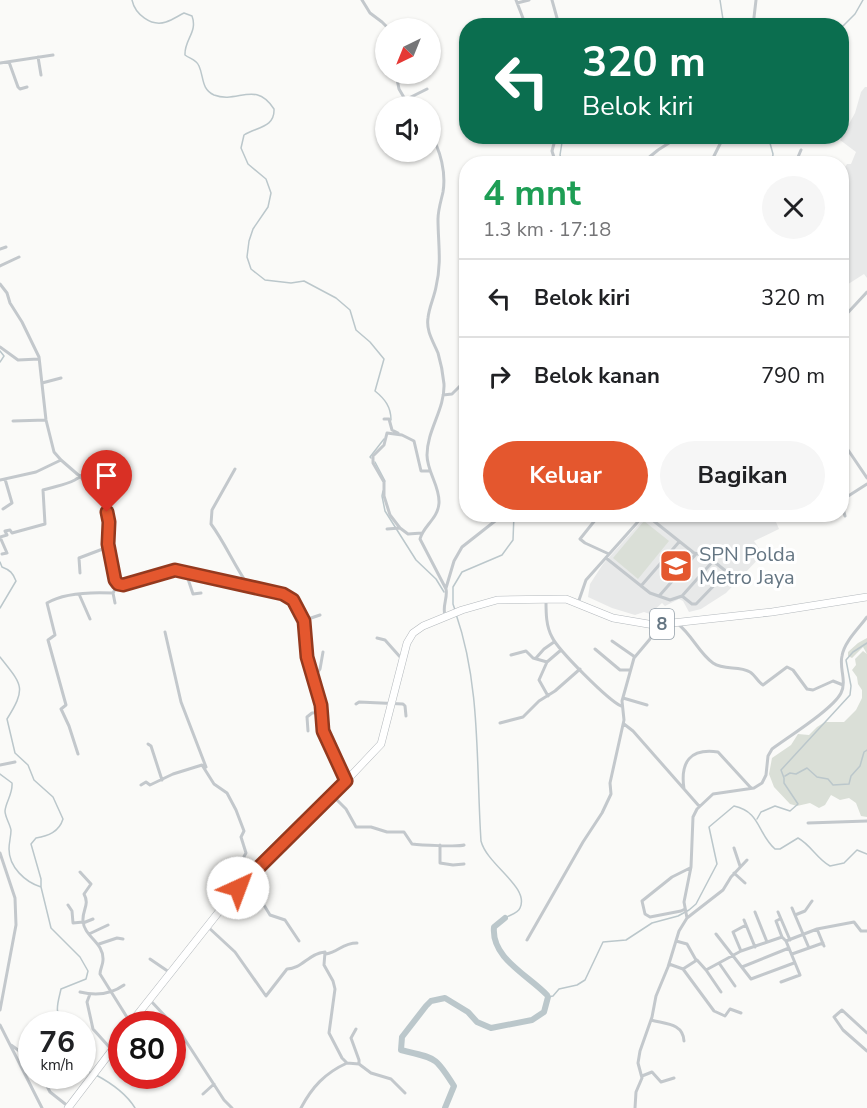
<!DOCTYPE html>
<html lang="id">
<meta charset="utf-8">
<style>
body{margin:0;font-family:"Nunito Sans",sans-serif;background:#f6f6f6;color:#202124;height:100vh;display:flex;flex-direction:column;font-size:22px;white-space:nowrap}
*{box-sizing:border-box;margin:0}
p{font-size:20px;color:#757577}
.icon{flex:none;width:33px;height:33px;fill:none;stroke:currentColor;stroke-width:2;stroke-linecap:round;stroke-linejoin:round}
.map{position:relative;flex:1;overflow:hidden}
.details{position:absolute;left:459px;top:156px;width:390px;height:366px;display:flex;flex-direction:column;background:#fff;border-radius:24px;box-shadow:0 2px 4px #0004}
.details>*{flex:none}
.top-card{position:absolute;left:459px;top:18px;width:390px;height:126px;border-radius:24px;box-shadow:0 2px 4px #0004;background:#0b6e4f;color:#fff;overflow:hidden}
.needle{width:39px;rotate:223deg}
.controls{position:absolute;left:375px;top:18px;display:grid;gap:12px}
.controls a{display:grid;place-items:center;width:66px;height:66px;border-radius:50%;background:#fff;box-shadow:0 2px 4px #0004;font-size:30px}
.speed{position:absolute;left:18px;top:1011px;display:flex;gap:12px;font-size:30px;font-weight:700;text-align:center}
.speed>*{display:grid;place-content:center;width:78px;height:78px;border-radius:50%;background:#fff;box-shadow:0 2px 4px #0004;line-height:1}
.speed small{font-size:15px;font-weight:400}
.speed .limit{border:9px solid #d22;background:#fff;color:#111}
.pin{position:absolute;display:grid;place-items:center;width:51px;height:51px;color:#fff;margin:-62px -26px;border-radius:50% 50% 50% 0;rotate:-45deg;box-shadow:0 0 6px #0007}
.pin .icon{rotate:45deg}
.me{position:absolute;width:66px;margin:-33px;rotate:43deg;stroke-linejoin:round;filter:drop-shadow(0 0 4px #0008)}
.turn{display:flex;align-items:center;gap:21px;height:126px;padding:0 24px;font-size:27px}
.turn .icon{width:78px;height:78px;stroke-width:2.5}
.turn b{display:block;font-size:42px;line-height:51px}
.round{display:grid;place-items:center;flex:none;width:63px;height:63px;border-radius:32px;background:#f6f6f6}
.overview{display:flex;align-items:center;justify-content:space-between;height:102px;padding:0 24px}
h1{font-size:36px;font-weight:700;line-height:45px;color:#1e9e55}
.action{display:flex;gap:12px;margin-top:auto;padding:12px 24px}
.action a{flex:1;height:69px;border-radius:36px;background:#e4572e;color:#fff;font-size:24px;font-weight:700;line-height:69px;text-align:center}
.action a+a{background:#f6f6f6;color:#202124}
ul{padding:0;list-style:none}
li{display:flex;align-items:center;gap:18px;height:78px;padding:0 24px;border-top:2px solid #e0e0e0}
li div{flex:1}
li b{display:block;font-size:22px}
li em{font-style:normal}
.map>svg:first-child{display:block}
.built{fill:#e8e9e9}
.green{fill:#dadfd7}
.lines{fill:none;stroke-linecap:round;stroke-linejoin:round}
.stream{stroke:#bbc7cb;stroke-width:1.5}
.river{stroke:#bbc7cb;stroke-width:6}
.highway-casing{stroke:#b4b9bd;stroke-width:8}
.street{stroke:#c3c8cc;stroke-width:3}
.highway{stroke:#fff;stroke-width:7}
.route-casing{stroke:#94391e;stroke-width:15}
.route{stroke:#e4572e;stroke-width:10}
.labels{text-anchor:middle;stroke-width:6;stroke-linejoin:round;paint-order:stroke}
.shield{fill:#fff;stroke:#939fa8;stroke-width:1.5}
.shield-label{font-size:18px;font-weight:bold;fill:#657683}
.poi-label{font-size:20px;fill:#657683;stroke:#fff;text-anchor:start}
</style>
<div class="map">
<svg width="867" height="1108" viewBox="0 0 867 1108">
<rect width="100%" height="100%" fill="#fafaf8"/>
<!-- built -->
<path class="built" d="M865,87H867V278L864,274L842,288V216L848,208L842,202V172L847,164H851L856,152L840,140L855,113L861,92Z
M647,515H773L779,529L754,541L763,554L726,593L701,609L689,612L683,601L679,599L665,606L662,603L650,614L644,612L635,615L612,608L588,597L590,584L603,564Z"/>
<!-- green -->
<path class="green" d="M644,521L669,541L638,579L613,558Z
M867,638V817L861,816L856,803L849,798L840,800L831,795L825,805L819,808L810,803L797,806L790,804L774,787L769,774L772,758L791,745L798,734L809,735L817,727L825,722H844L856,710L862,698V690L858,684L857,677L852,670L856,665L855,659L863,651L867,654L863,647L852,658L848,656V652L858,643Z"/>
<g class="lines">
<!-- stream -->
<path class="stream" d="M132,0C135,14 151,27 166,22C172,20 178,16 184,13L192,16C198,32 184,40 185,55C190,59 196,59 199,66C204,77 201,89 214,95C238,104 255,80 274,109C275,128 256,127 244,135L241,148L248,164L266,179L271,193L268,207L253,229L249,241L247,257L251,269L265,280L291,283L304,281L336,298L350,310L356,330L370,342L384,359L375,391C385,399 391,407 391,420
M720,0L724,26
M842,27L855,14L863,0
M563,136L560,155L563,164
M768,136L773,154L772,164
M0,351L4,356L0,362
M371,458L370,457L384,439
M375,462L385,481
M383,491L382,496L385,511L416,560L436,579L444,592
M0,562L2,567C10,570 13,573 16,581L0,608
M455,610L453,604V587L462,572L502,555L513,540L514,514
M456,614C481,686 476,765 481,841C487,865 530,887 520,908C518,913 510,915 505,918
M0,657C22,685 27,687 7,719L15,753L28,765L34,780L53,797L63,819C59,832 48,836 36,838L31,844L41,879V887L51,928L80,957L88,971L86,979L61,989C58,1003 53,1013 65,1024
M0,774L12,783C13,794 6,801 5,811C5,817 10,824 11,830C11,837 9,842 9,849C9,867 25,882 41,887
M785,776L790,773L796,774L807,768L817,777L828,779L833,785L849,784L851,776L860,766L864,752L867,750
M757,819L761,812L775,806L790,811L798,804L784,783V778L781,770L850,695L851,686L846,660L853,652L867,643
M548,997L553,996L559,989L577,985L585,980L603,942L626,940L652,923L678,916L689,910L696,904L717,864L709,827L734,806C761,812 757,833 775,849H780L798,838C811,845 817,859 830,866L844,863L857,850L867,854
M82,1066L91,1073
M96,1075C111,1083 126,1093 135,1108"/>
<!-- river -->
<path class="river" d="M445,1108L454,1086C434,1054 435,1059 401,1050L402,1037L426,1006L431,1001L445,998L468,1012L477,1022L491,1028L532,1020L544,1012L548,997L547,995C528,975 491,958 494,927L505,918"/>
<defs>
<path id="highway" d="M130,1024L244,880L346,781L381,744L407,643L413,633L423,626L462,610L497,600L566,599L613,618L654,625L772,612L867,597
M68,1108L122,1037"/>
</defs>
<!-- highway casing -->
<use href="#highway" class="highway-casing"/>
<!-- street -->
<path class="street" d="M362,0L370,13L382,22L388,28
M516,0L526,26
M552,0L557,18V26
M517,3L529,0
M753,26L756,0
M38,57L41,75
M9,62L18,87L20,89L27,87
M0,63L53,55
M396,74L399,89L409,106
M405,100L427,89
M430,135C441,149 446,174 443,192C441,201 438,210 438,219C438,244 442,261 436,287C434,298 429,307 428,318C426,331 433,341 438,353C441,363 443,374 444,384C445,409 427,430 427,455C427,472 440,486 439,503C438,519 423,526 420,539L446,589C448,598 442,606 445,615
M556,136L552,151L556,164
M641,164L658,150L680,136
M710,164L724,136
M799,164L798,157L801,150
M0,249L6,247
M0,266L19,257
M0,284L7,293L10,303L22,322L39,357L46,420L54,452L61,460L91,486L105,508L109,522L108,544L117,583L124,585L175,570L283,594L293,600L304,621L307,657L321,705L323,731L345,780
M842,319L867,292
M0,347L18,360L39,359
M42,383L61,378
M443,395L452,394L466,380
M384,419H389L392,430L398,433
M13,421L46,420
M842,441L867,478
M235,469L212,510L211,524C225,543 234,565 248,585
M0,480L36,472L61,460
M842,500L867,484
M842,505L845,516
M3,509L12,503L5,479
M600,514L580,539L585,543L609,554
M400,528L390,515L384,496V482L373,463V456L384,445L387,433L402,435L414,441L421,471H429
M387,529L400,528L408,534L422,533
M0,537L7,535L5,531L10,530L12,533L45,524L43,490C66,483 75,485 92,465
M0,537L7,553L2,554
M606,558L650,593L670,600L682,596L692,604H696L727,572L707,556L694,553L645,514
M80,573L79,558L108,547
M186,573L193,594L201,593
M641,586L679,542
M446,588L454,561L462,547L504,514
M113,593L115,603
M79,594L90,619
M660,595L696,554
M682,596L714,560
M546,601C546,613 546,626 552,637C558,650 608,700 621,706
M578,603L586,580L644,515
M305,620L320,615
M678,624C692,635 699,653 713,663C724,671 739,665 750,672C755,675 758,682 763,685L787,667L793,670L807,689L813,690L833,681L843,685
M165,632L181,702L206,767
M377,638L385,640L401,658
M612,641L635,657
M595,649L620,670H630
M511,655L526,651L533,658L547,662
M536,658L544,649L554,642
M314,678L320,669L323,652
M548,696L539,680L547,662L561,650
M623,698L647,705
M356,704L359,702L403,704L405,706L406,716
M500,723L523,717L539,701L555,691L580,669
M624,724L633,731L699,806
M308,731L307,717L312,713L322,712
M148,744L151,746L162,780
M78,754L69,726L62,711L61,709L66,705L48,640L55,635L47,603C65,592 92,592 113,593L118,584
M0,765L15,762
M141,785L146,782L150,785L173,774L202,765L214,784L227,793L236,810L244,831L241,837L246,853L242,860L250,871
M684,789C680,762 690,748 718,752L751,788
M333,796L346,809L356,827H371L387,832H404L412,844C420,845 459,847 464,845
M808,823L867,821
M440,845V863L453,865L464,864
M734,848L740,866
M0,853L15,898L16,925L0,1010
M80,872L91,884L84,894C90,905 82,910 83,921C84,937 104,942 103,960C103,965 100,969 100,974L130,1022
M734,873L745,883
M238,888L259,897L270,915L285,920L299,941
M68,905L72,911L73,923L83,922
M792,908L809,948
M685,909L681,911L650,917L645,914L642,901L672,877L690,868
M755,912L767,942
M778,912L790,940
M795,915L805,911L812,901
M687,918L723,890L731,877L747,860
M780,919L776,921L782,937
M744,920L755,947
M83,923L93,919
M208,927L235,952L266,996L287,969C302,969 309,953 325,952L324,965L333,981L335,989L329,1033L342,1058L347,1063L359,1064L371,1073L391,1079L405,1093
M817,929L854,922L861,931H867
M89,934L108,925
M716,934L751,979L794,963
M527,940L583,842L602,813L611,794L610,783L624,720L622,701L634,658L650,639L654,627
M676,941L687,944L696,960
M786,941L817,929L824,946
M99,944L117,938L123,939
M741,951L733,932L746,925
M326,954C339,952 342,943 357,943
M792,954L823,943
M150,959L169,972
M719,963L735,986
M669,964L683,969L697,960L706,970L741,951L782,937L786,941L800,975L781,982
M742,967L789,948
M683,969L714,1011L725,1016L730,1009L741,1013
M706,970L721,992
M80,992C96,996 110,995 124,985
M90,994L87,1002L93,1029L111,1049
M150,1000L180,1032L224,1100L232,1108
M651,1020C665,1024 683,1023 684,1041
M0,1025L42,1108
M356,1029L351,1038L359,1060V1064
M867,1033L842,1010L834,1017L843,1030L867,1051
M172,1039L180,1032
M11,1045L32,1060
M172,1060L177,1068
M42,1076L50,1092L69,1107
M642,1076L652,1072L661,1082L674,1078
M203,1094L214,1084
M301,1108C312,1087 325,1073 347,1063
M635,1108L636,1092L642,1078L638,1063L640,1051L652,1017L656,996L668,967L679,931L687,918L684,902L691,867L693,817L697,809L713,794L754,788L762,783L766,775L768,756L772,749C788,737 833,709 841,693C847,681 839,668 842,656C844,642 859,628 867,617"/>
<!-- highway -->
<use href="#highway" class="highway"/>
</g>
<g class="lines">
<defs>
<path id="route" d="M107,512L109,522L108,544L115,580L118,584L123,585L175,570L283,594L293,600L304,621L307,657L321,705L323,731L346,781L238,888"/>
</defs>
<!-- route casing -->
<use href="#route" class="route-casing"/>
<!-- route -->
<use href="#route" class="route"/>
</g>
<!-- icons -->
<defs>
<symbol id="university-square" viewBox="-11 -11 22 22"><rect x="-9" y="-9" width="18" height="18" rx="4" fill="#e4572e" stroke="#fff"/><path d="M0-5L7-2L0 1L-7-2ZM-4 1L0 2.5L4 1V4Q0 6-4 4Z" fill="#fff"/></symbol>
</defs>
<g fill-rule="evenodd">
<use href="#university-square" x="657" y="547" width="38" height="38"/>
</g>
<g class="labels">
<!-- shield labels -->
<rect class="shield" x="650" y="609" width="24" height="30" rx="4.5"/>
<g class="shield-label">
<text x="662" y="630">8</text>
</g>
<!-- poi labels -->
<g class="poi-label">
<text x="699" y="561">SPN Polda<tspan x="699" dy="23">Metro Jaya</tspan></text>
</g>
</g>
</svg>
<div class="controls">
<a><svg class="needle" viewBox="-14 -14 28 28"><path d="M0-13l5 13h-10z" fill="#e53935"/><path d="M0 13l5-13h-10z" fill="#757577"/></svg></a>
<a><svg class="icon" aria-label="sound" viewBox="0 0 24 24"><path d="M4 9h4l5-4v14l-5-4H4zM17 9q2 3 0 6"/></svg></a>
</div>
<div class="speed"><div>76<small>km/h</small></div><div class="limit">80</div></div>
<div class="pin" style="left:107px;top:512px;background:#d93025"><svg class="icon" aria-label="arrive" viewBox="0 0 24 24"><path d="M6 21V4h12l-3 4 3 4H6"/></svg></div>
<svg class="me" style="left:238px;top:888px" viewBox="-20 -20 40 40"><circle r="19" fill="#fff"/><path d="M0-13L10 11 0 6-10 11z" fill="#e4572e"/></svg>
<div class="top-card">
<div class="turn"><svg class="icon" aria-label="left" viewBox="0 0 24 24"><path d="M17 20v-9H6M10 6l-5 5 5 5"/></svg><div><b>320 m</b>Belok kiri</div></div>
</div>
<section class="details">
<div class="overview"><div><h1>4 mnt</h1><p>1.3 km · 17:18</p></div><a class="round"><svg class="icon" aria-label="close" viewBox="0 0 24 24"><path d="M6 6l12 12M18 6L6 18"/></svg></a></div>
<ul>
<li><svg class="icon" aria-label="left" viewBox="0 0 24 24"><path d="M17 20v-9H6M10 6l-5 5 5 5"/></svg><div><b>Belok kiri</b></div><em>320 m</em></li>
<li><svg class="icon" aria-label="right" viewBox="0 0 24 24"><path d="M7 20v-9h11M14 6l5 5-5 5"/></svg><div><b>Belok kanan</b></div><em>790 m</em></li>
</ul>
<div class="action"><a>Keluar</a><a>Bagikan</a></div>
</section>
</div>
